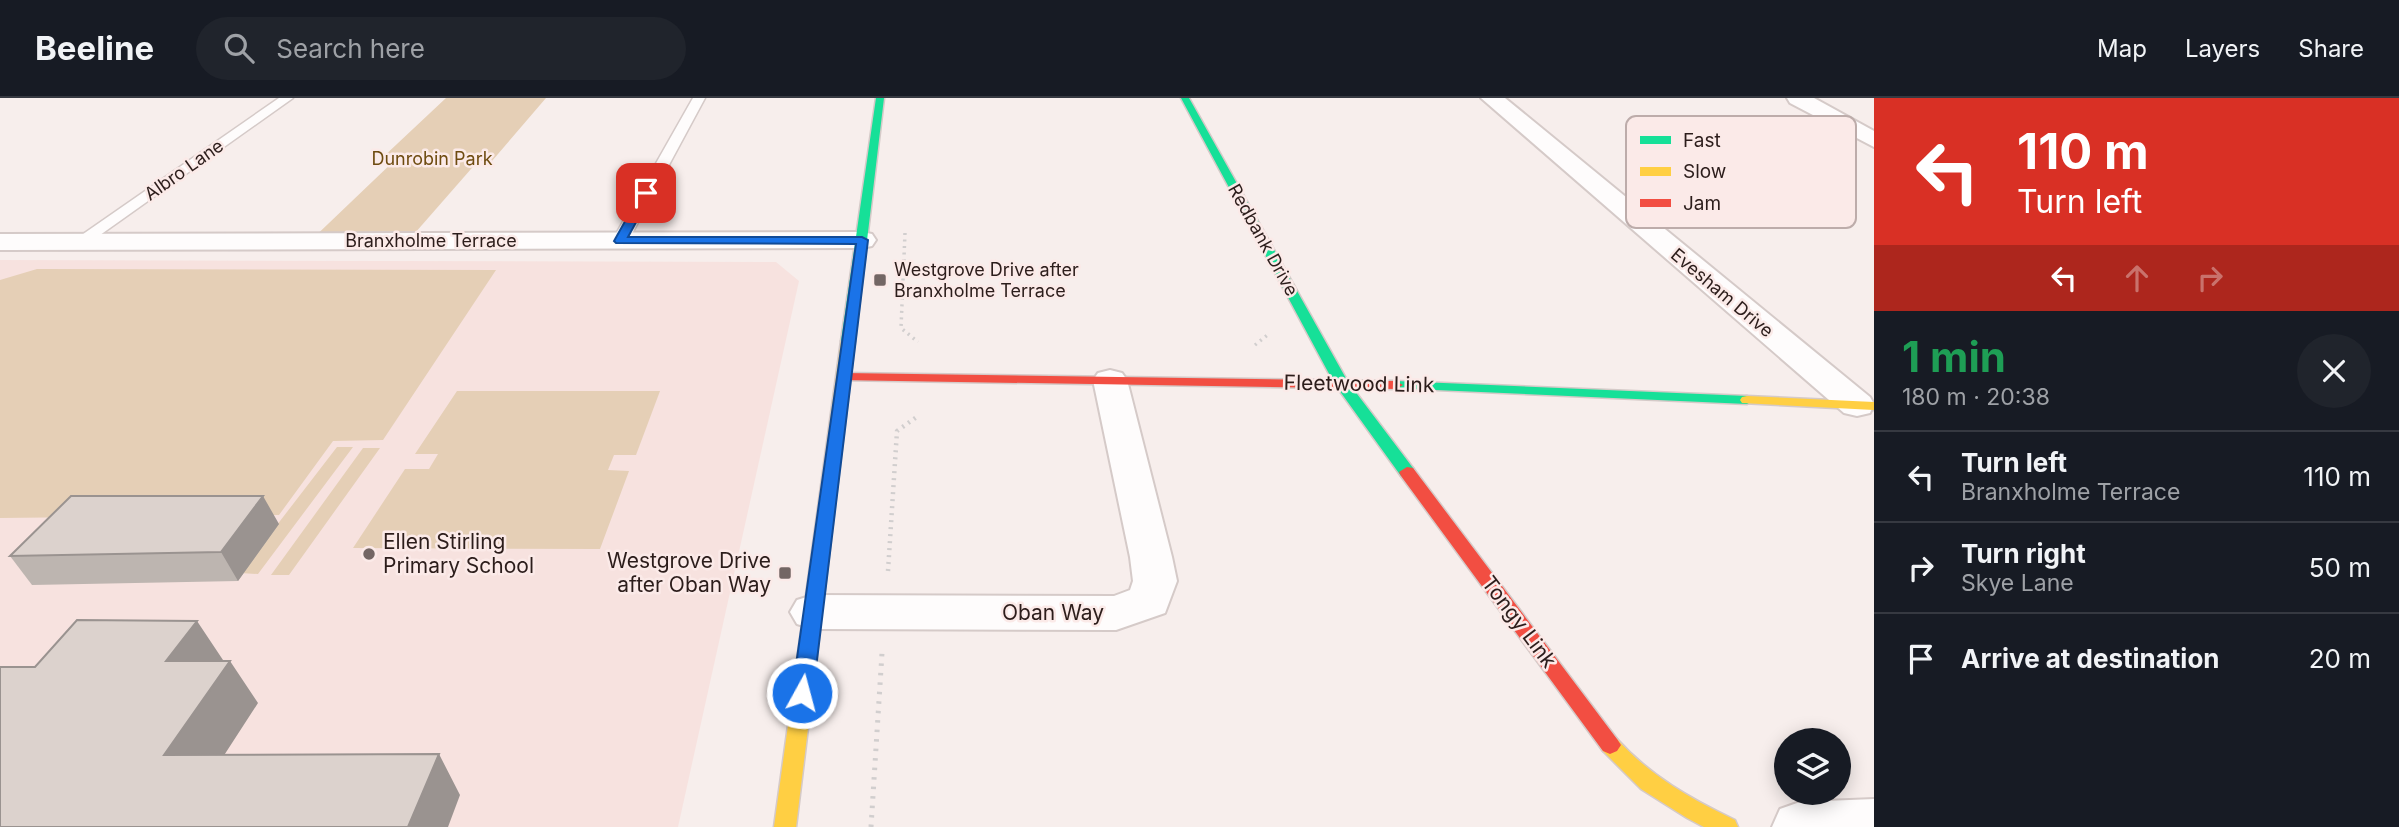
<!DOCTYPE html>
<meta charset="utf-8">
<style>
body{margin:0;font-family:Inter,sans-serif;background:#20242c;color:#f1f3f6;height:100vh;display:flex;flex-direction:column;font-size:26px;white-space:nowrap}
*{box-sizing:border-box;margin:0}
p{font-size:23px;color:#9ea1a6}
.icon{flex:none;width:38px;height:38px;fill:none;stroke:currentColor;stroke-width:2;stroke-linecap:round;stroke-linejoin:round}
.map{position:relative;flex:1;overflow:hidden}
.details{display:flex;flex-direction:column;background:#171b24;width:525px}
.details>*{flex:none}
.top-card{background:#d93025;color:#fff;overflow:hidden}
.controls{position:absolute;left:1774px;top:630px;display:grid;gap:14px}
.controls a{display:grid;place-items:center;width:77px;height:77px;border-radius:50%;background:#171b24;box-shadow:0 4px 18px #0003;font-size:35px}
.pin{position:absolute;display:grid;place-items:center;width:60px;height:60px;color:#fff;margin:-30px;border-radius:14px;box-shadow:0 4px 10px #0006}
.me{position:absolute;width:77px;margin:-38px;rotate:7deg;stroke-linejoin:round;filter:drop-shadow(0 0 5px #0008)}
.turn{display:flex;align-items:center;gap:24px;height:147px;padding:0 28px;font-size:32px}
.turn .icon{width:91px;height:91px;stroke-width:2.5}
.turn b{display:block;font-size:49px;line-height:60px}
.lanes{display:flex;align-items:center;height:66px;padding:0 28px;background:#0003;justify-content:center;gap:35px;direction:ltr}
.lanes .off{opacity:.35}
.round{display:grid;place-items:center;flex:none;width:74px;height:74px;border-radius:37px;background:#20242c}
.summary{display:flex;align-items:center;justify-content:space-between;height:119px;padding:0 28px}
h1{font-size:42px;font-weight:700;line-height:52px;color:#1e9e55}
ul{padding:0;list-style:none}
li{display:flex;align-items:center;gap:21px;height:91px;padding:0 28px;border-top:2px solid #363941}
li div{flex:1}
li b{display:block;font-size:26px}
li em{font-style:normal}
header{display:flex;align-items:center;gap:42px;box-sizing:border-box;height:98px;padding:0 35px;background:#171b24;border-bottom:2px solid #363941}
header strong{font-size:33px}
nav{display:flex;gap:38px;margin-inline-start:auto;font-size:24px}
.search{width:490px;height:63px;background:#20242c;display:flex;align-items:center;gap:18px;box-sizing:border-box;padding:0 24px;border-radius:38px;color:#9ea1a6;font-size:26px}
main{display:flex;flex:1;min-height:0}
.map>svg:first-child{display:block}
.built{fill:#f7e2df}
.green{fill:#e5cfb6}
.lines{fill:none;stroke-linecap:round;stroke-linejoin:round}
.lane-casing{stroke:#d5cac8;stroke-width:3}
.street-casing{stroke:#d5cac8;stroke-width:4}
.fast-casing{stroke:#d5cac8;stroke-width:3}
.slow-casing{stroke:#d5cac8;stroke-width:3}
.jam-casing{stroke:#d5cac8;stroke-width:3}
.path-far2{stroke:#d1cece;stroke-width:3.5;stroke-dasharray:2 4.5;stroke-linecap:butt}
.path-far1{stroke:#d1cece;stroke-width:4.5;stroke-dasharray:2 5;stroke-linecap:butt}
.path{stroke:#d1cece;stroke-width:5;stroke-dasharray:2.5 7;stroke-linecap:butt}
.lane{fill:#fefcfc;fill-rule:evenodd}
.street{fill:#fefcfc;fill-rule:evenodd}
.fast{fill:#16e098;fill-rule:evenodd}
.slow{fill:#ffcf43;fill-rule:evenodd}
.jam{fill:#f24e42;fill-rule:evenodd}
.wall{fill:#bdb5b0}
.shaded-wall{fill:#9a9390}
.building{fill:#dcd2cd;stroke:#9a9390;stroke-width:2}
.route{fill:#1a73e8;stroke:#114b97;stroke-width:2}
.poi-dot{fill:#736664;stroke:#fbeae8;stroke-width:2.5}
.labels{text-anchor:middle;stroke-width:5;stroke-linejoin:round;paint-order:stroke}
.far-park-label{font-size:18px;fill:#6e4b10;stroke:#fbeae8}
.far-street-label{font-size:18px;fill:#2c1d1b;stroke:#fbeae8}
.far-poi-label{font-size:18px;fill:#2c1d1b;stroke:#fbeae8;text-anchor:start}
.street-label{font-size:21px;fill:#2c1d1b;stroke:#fbeae8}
.poi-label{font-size:21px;fill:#2c1d1b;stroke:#fbeae8;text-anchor:start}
.key{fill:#fbeae8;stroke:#bdacaa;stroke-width:2}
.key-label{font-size:19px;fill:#2c1d1b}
</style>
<header>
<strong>Beeline</strong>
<div class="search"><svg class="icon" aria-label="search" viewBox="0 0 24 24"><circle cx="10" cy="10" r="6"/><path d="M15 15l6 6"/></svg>Search here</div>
<nav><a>Map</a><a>Layers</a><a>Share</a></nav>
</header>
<main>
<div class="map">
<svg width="1874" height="729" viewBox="0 0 1874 729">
<rect width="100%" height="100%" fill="#f7eeec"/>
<!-- built -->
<path class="built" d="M0,162L776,164L799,183L678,729H0Z"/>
<!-- green -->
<path class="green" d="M446,0H546L492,63H478L408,143L306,147L396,61H381Z
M37,171L496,172L383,342L333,343L279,417L0,420V182Z
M457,293H660L636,357H614L608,372L629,373L600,451L353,450L405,371H429L438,356H415Z
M337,349H353L258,476L240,475Z
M363,350H380L289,477H271Z"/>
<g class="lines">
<defs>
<path id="lane" d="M279,0H293L86,147H76L73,144L76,141Z
M693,0H705L628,143L625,146H615L612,143Z"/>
<path id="street" d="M1481,0H1505L1870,299L1874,306L1870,315L1857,318L1844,315Z
M1787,0H1814L1874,33V49L1790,5Z
M862,134L872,136L876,142L872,148L862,150L0,152V136Z
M1110,272L1122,275L1127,282L1172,459L1177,483L1165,515L1116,532L813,531L797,526L790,514L797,502L813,497L1114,498L1130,492L1133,483L1130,459L1093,282L1098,275Z
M1874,701V729H1772L1780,711L1800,704Z"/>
<path id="fast" d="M876,0H884L855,243L848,247L841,243Z
M1181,0H1189L1348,284L1413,370L1415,374L1413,378H1401L1334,285Z
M1396,283L1747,298L1754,302L1747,306L1391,290L1389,287Z"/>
<path id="slow" d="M848,239L855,243L796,729H774L841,243Z
M1747,298L1874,304V312L1742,305L1740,302L1742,299Z
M1610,638L1617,641C1650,678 1691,701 1735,722L1738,729H1704L1687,720L1641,691L1603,653L1599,647L1603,641Z"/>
<path id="jam" d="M844,275L1396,283L1403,287L1396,291L839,282L837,279L839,276Z
M1407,369L1413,370L1617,641L1621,647L1617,653L1610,656L1603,653L1401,378L1399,374Z"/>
</defs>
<!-- lane casing -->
<use href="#lane" class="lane-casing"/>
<!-- street casing -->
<use href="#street" class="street-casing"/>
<!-- fast casing -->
<use href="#fast" class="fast-casing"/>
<!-- slow casing -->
<use href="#slow" class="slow-casing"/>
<!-- jam casing -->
<use href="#jam" class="jam-casing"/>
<!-- path-far2 -->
<path class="path-far2" d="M905,135L901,230L918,244
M1255,247L1270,235"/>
<!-- path-far1 -->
<path class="path-far1" d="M888,473L897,333L918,318"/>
<!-- path -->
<path class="path" d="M871,729L882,555"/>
<!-- lane -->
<use href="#lane" class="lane"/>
<!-- street -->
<use href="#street" class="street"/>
<!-- fast -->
<use href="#fast" class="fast"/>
<!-- slow -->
<use href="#slow" class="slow"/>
<!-- jam -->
<use href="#jam" class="jam"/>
</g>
<!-- wall -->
<path class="wall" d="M279,426L238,483L32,487L10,458Z"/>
<!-- shaded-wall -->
<path class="shaded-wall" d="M263,398L279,426L238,483L221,454Z
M197,523L225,565L166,563Z
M230,563L258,605L197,699L164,657Z
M439,656L460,697L448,729H408Z"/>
<!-- building -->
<path class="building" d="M71,398H263L221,454L10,458Z
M77,522L197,523L166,563H230L164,657L439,656L408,729H0V569H35Z"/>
<!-- route -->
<path class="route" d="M642,93L652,95L628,139H862L868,142L813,595L810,600L802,603L795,600L792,595L856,146L616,145L614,143Z"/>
<!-- markers -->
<g class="poi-dot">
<rect x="873" y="175" width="14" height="14" rx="3.5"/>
<circle cx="369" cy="456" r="7"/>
<rect x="778" y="468" width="14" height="14" rx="3.5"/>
</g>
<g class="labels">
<!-- far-park labels -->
<g class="far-park-label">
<text x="432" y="67">Dunrobin Park</text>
</g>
<!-- far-street labels -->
<g class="far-street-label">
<text transform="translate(184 72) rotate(-35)" y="6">Albro Lane</text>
<text transform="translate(1263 142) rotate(61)" y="6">Redbank Drive</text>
<text x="431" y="149">Branxholme Terrace</text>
<text transform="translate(1722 195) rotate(40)" y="6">Evesham Drive</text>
</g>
<!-- far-poi labels -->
<g class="far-poi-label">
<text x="894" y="178">Westgrove Drive after<tspan x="894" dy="21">Branxholme Terrace</tspan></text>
</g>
<!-- street labels -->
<g class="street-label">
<text transform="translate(1359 286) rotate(1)" y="7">Fleetwood Link</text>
<text x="1053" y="522">Oban Way</text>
<text transform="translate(1519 524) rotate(53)" y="7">Tongy Link</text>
</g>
<!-- poi labels -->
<g class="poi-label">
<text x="383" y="451">Ellen Stirling<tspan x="383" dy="24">Primary School</tspan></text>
<text x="771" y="470" text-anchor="end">Westgrove Drive<tspan x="771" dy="24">after Oban Way</tspan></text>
</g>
</g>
<!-- legend -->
<rect x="1626" y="18" width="230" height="112" rx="10" class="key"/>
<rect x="1640" y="38" width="31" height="8" fill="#16e098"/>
<rect x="1640" y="69" width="31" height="9" fill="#ffcf43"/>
<rect x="1640" y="101" width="31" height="8" fill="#f24e42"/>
<g class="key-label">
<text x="1683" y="49">Fast</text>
<text x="1683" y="80">Slow</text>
<text x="1683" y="112">Jam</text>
</g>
</svg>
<div class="controls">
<a><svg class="icon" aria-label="layers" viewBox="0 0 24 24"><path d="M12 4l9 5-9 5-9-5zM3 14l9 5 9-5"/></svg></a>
</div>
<div class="pin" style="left:646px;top:95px;background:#d93025"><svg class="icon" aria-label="arrive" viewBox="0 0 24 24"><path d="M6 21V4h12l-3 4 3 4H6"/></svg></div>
<svg class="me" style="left:802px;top:595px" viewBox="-20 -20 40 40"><circle r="17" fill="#1a73e8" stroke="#fff" stroke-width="3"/><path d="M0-11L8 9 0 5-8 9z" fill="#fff"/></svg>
</div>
<section class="details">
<div class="top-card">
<div class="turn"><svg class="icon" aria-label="left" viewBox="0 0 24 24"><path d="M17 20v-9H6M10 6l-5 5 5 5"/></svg><div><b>110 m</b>Turn left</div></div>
<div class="lanes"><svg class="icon" aria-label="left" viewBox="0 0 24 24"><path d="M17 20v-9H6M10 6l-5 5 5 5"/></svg><svg class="icon off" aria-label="ahead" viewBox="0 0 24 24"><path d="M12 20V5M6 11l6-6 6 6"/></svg><svg class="icon off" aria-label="right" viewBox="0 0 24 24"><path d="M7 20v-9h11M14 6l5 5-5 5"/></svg></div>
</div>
<div class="summary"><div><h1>1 min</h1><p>180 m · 20:38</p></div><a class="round"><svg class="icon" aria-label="close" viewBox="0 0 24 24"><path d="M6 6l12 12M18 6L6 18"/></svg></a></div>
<ul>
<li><svg class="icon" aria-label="left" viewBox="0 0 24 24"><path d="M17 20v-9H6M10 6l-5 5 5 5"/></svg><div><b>Turn left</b><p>Branxholme Terrace</p></div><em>110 m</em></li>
<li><svg class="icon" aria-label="right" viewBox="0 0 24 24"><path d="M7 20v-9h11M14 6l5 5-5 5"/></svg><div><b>Turn right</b><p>Skye Lane</p></div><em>50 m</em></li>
<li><svg class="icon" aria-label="arrive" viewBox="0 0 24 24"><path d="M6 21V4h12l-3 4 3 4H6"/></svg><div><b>Arrive at destination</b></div><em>20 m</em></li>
</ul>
</section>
</main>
